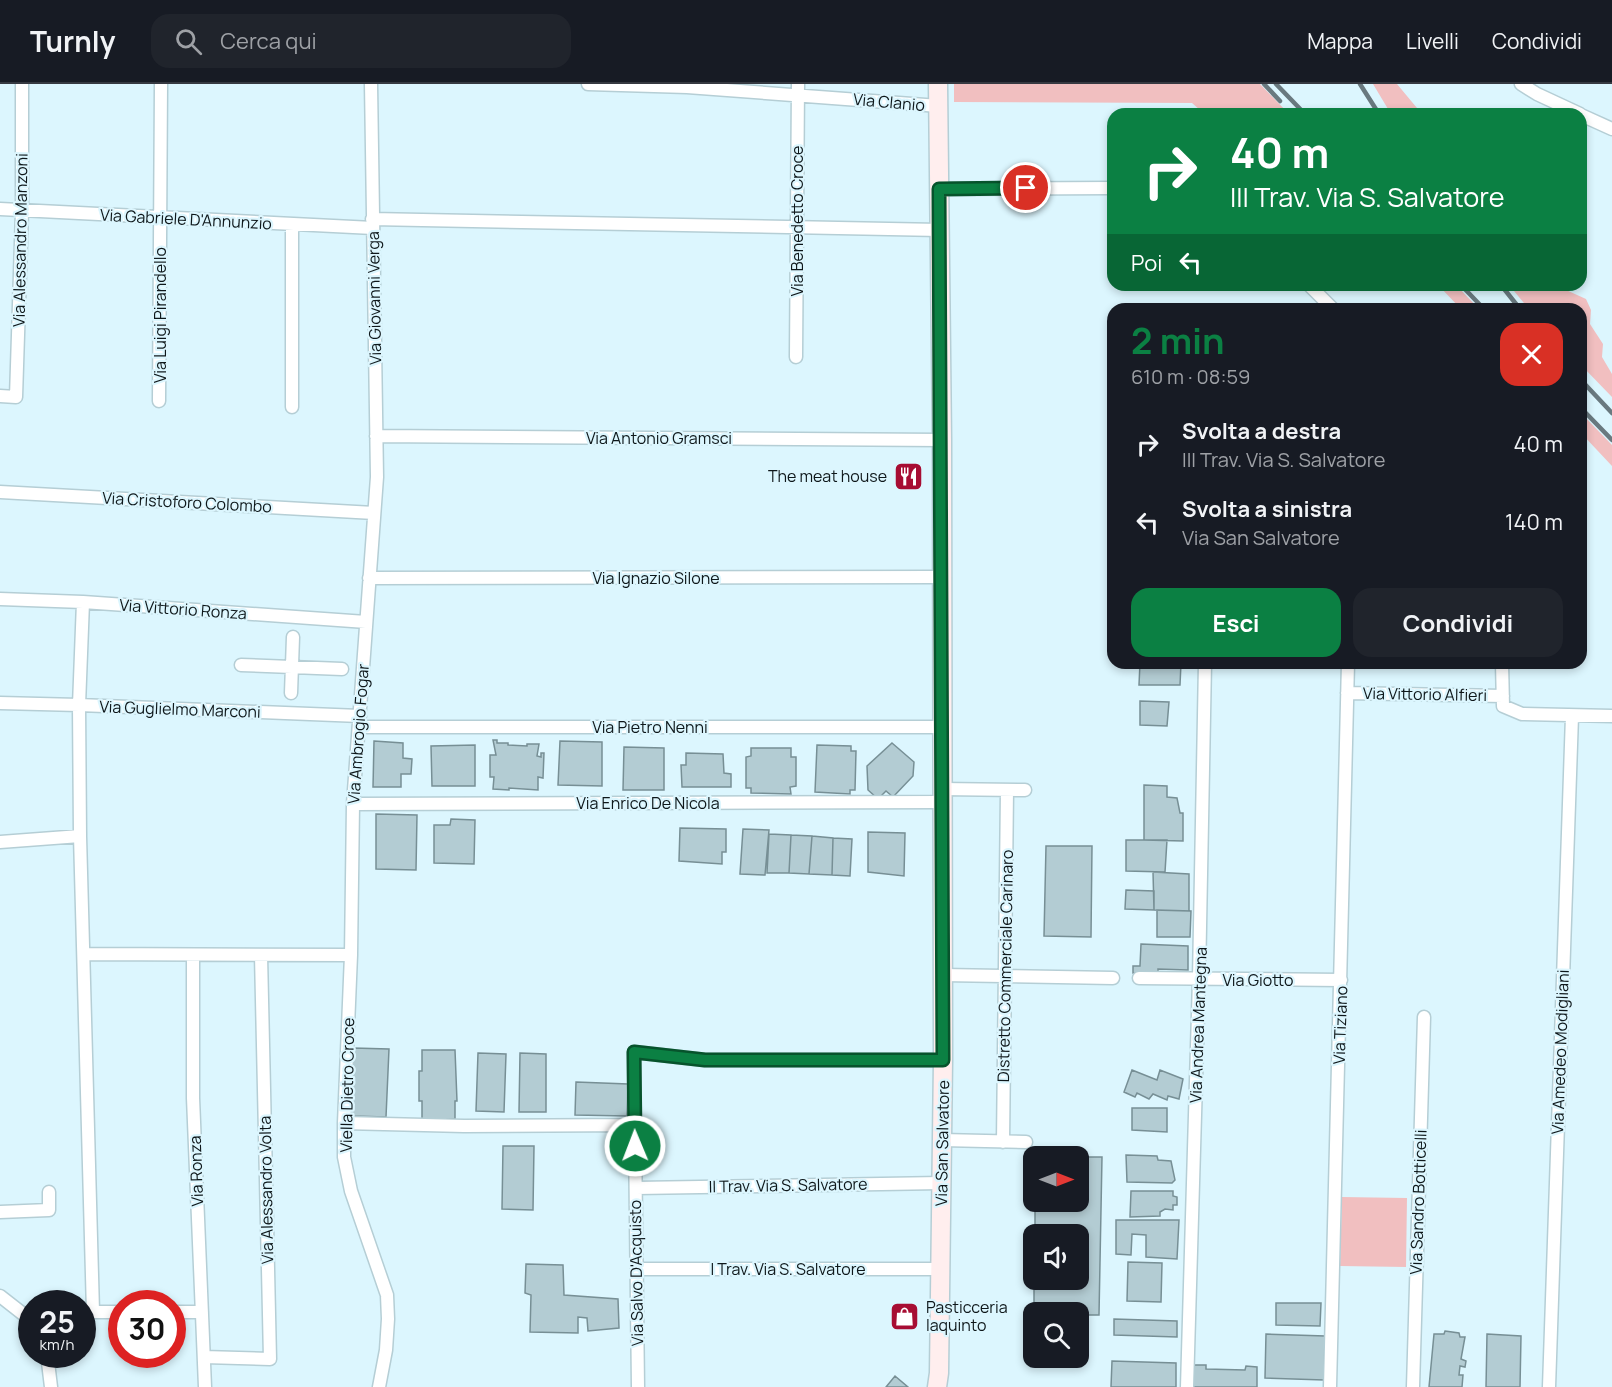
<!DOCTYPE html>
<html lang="it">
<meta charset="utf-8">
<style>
body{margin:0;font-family:Manrope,sans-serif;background:#20242c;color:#f1f3f6;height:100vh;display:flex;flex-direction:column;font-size:22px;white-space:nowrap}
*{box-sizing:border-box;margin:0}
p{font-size:20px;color:#9ea1a6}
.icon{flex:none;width:33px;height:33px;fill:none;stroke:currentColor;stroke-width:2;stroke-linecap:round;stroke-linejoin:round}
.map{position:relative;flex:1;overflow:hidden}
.drawer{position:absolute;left:1107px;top:219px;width:480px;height:366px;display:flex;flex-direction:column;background:#171b24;border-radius:18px;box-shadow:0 3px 9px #0003}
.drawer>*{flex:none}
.guide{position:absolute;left:1107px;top:24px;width:480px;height:183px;border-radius:18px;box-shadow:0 3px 9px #0003;background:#0b8043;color:#fff;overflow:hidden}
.needle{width:39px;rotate:90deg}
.controls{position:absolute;left:1023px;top:1062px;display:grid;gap:12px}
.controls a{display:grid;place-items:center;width:66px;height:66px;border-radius:12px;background:#171b24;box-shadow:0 3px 9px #0003;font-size:30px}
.speed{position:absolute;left:18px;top:1206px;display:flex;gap:12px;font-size:30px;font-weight:700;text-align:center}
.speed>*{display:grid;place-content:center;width:78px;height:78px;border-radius:50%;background:#171b24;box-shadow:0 3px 9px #0003;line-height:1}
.speed small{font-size:15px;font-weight:400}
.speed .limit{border:9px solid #d22;background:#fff;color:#111}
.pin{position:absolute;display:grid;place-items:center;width:51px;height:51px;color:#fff;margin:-26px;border:3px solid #fff;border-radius:50%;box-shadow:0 2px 6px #0007}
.me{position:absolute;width:66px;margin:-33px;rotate:359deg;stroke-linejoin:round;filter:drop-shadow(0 0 4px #0008)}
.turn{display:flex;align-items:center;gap:21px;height:126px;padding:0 24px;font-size:27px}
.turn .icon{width:78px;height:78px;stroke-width:2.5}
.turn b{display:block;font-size:42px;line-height:51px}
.then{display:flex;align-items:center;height:57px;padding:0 24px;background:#0003;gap:12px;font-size:22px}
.round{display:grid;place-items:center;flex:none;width:63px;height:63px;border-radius:18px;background:#20242c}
.headline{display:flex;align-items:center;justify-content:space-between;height:102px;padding:0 24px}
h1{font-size:36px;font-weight:700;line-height:45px;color:#0b8043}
.primary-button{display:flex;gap:12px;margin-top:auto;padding:12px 24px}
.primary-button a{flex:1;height:69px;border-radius:18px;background:#0b8043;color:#fff;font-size:24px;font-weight:700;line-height:69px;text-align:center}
.primary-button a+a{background:#20242c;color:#f1f3f6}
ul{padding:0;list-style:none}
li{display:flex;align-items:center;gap:18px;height:78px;padding:0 24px}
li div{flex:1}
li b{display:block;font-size:22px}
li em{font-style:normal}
header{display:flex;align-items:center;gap:36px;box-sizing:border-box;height:84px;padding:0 30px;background:#171b24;border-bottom:2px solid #363941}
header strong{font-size:28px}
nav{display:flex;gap:33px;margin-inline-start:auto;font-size:21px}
.search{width:420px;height:54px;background:#20242c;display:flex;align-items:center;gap:15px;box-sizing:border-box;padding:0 21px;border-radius:18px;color:#9ea1a6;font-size:22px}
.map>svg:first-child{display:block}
.green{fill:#f1bfc0}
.building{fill:#b3ccd3;stroke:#778f95;stroke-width:1.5}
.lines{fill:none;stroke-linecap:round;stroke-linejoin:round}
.street-casing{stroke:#b5ced5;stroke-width:15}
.secondary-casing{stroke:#b5ced5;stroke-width:21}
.street{stroke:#fff;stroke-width:12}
.secondary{stroke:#fee;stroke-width:18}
.rail{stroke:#69797f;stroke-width:4.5}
.route-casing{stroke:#07532c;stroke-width:15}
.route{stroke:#0b8043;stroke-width:10}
.labels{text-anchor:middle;stroke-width:4.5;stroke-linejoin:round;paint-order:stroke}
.street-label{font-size:16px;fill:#0e171a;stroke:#dcf6fe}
.poi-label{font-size:16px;fill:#0e171a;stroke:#dcf6fe;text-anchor:end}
</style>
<header>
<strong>Turnly</strong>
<div class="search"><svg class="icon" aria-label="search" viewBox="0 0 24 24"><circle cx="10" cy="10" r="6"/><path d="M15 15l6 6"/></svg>Cerca qui</div>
<nav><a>Mappa</a><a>Livelli</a><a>Condividi</a></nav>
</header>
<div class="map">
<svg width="1612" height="1303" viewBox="0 0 1612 1303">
<rect width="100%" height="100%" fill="#dcf6fe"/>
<!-- green -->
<path class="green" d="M954,0H1260L1289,30H1270L1260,26L1209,30L1200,26L1192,19L954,18Z
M1373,0H1397L1422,30H1391Z
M1438,201H1456L1479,225H1461Z
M1509,201H1555L1586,215L1591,226L1590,240L1603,260L1602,273L1612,290V313L1581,281V225H1529Z
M1581,329L1612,361V382L1581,349Z
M1342,1113L1407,1114L1406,1183L1340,1182Z"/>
<!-- building -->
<path class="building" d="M1140,579H1181L1180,601H1139Z
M1140,617L1169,618L1167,642L1140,641Z
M493,656H497V659H508V661L527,662V660H539L537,672L541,673V669H544L543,694L538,693V706L509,704V706L493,705L494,693H490V671H496Z
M374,657L403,659V674L412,675L411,690H401V703H373Z
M560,657L602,658V702L558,701Z
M892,659L914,678L913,692L893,713L886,707L878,715L868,706L867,682Z
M475,661V702H432L431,662Z
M817,661L851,662V667H856L855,706H850V710L815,708Z
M624,663L664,664V706H623Z
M751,664H791V673H796V702L790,703L791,710L751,709V704H746V673L751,672Z
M686,669L723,670L724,689L731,690V703H682L681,681H686Z
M1144,701L1167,702V713L1177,714L1180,729H1183V757L1144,756Z
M376,730L417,731L416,786L376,785Z
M451,735L475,736L474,780L434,779V741H450Z
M680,744L726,745V768H722V780L679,777Z
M743,745L769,746L765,791L740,790Z
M868,748L905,749L904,792L868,788Z
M769,750L791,751L789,789H767Z
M791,751L812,752L809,790L789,789Z
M812,752L833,754L832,791L809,790Z
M833,754L852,755L850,792L832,791Z
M1126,756H1167L1165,788L1126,787Z
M1046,762H1092L1091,853L1044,852Z
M1153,788L1189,790V827L1154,826Z
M1126,806L1154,807V826L1125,825Z
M1157,826L1191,827L1190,853H1157Z
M1141,860L1188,862V886L1158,885V889H1133V882H1140Z
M353,964L389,965L386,1033L350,1032Z
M422,966H455L457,1017H455V1035H422V1017H419V987H422Z
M478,969L506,970L504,1028L476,1027Z
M520,969L546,970V1028H519Z
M1132,986L1157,996L1160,986L1183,995L1179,1015L1168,1012L1167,1016L1153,1010L1149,1015L1137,1009L1135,1013L1124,1008Z
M576,998L628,1000L627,1032L575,1031Z
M1132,1024H1167V1048L1132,1046Z
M503,1062H534L533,1126L502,1125Z
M1126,1071L1157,1072L1158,1076L1171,1077L1175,1096L1172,1099L1127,1098Z
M1078,1073H1102L1099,1231H1078V1228H1034V1196H1078V1150H1035V1118H1078Z
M1131,1107H1173V1112L1177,1113V1121H1173V1126L1165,1125L1160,1128V1132L1130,1133Z
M1116,1136H1179L1177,1175L1146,1173V1151L1132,1150L1131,1171L1116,1170Z
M1128,1178L1162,1179L1161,1218L1127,1217Z
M526,1180L563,1181L564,1211L618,1215L619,1244L588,1247L587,1234L578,1233V1249L530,1248L531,1211L525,1209Z
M1276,1219H1321L1320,1242L1276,1241Z
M1114,1235L1177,1237V1253L1114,1251Z
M1445,1247L1459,1249L1460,1253H1465L1461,1275L1466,1277L1465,1283L1460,1282L1459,1291H1463L1462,1303H1429L1434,1250H1444Z
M1266,1250L1325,1252L1324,1296L1265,1294Z
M1487,1250L1521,1252L1520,1303H1486Z
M1112,1277L1176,1279V1303H1111Z
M1192,1281H1206V1285L1245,1286L1246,1282L1257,1283V1303H1192Z
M895,1292L908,1303H886Z"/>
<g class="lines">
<defs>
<path id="street" d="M371,0L377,393L353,720L351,871L344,1039V1073L351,1107L387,1211L388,1235L386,1266L379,1303
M588,0L687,3L939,22
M1521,0L1537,10L1580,30
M1581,31L1612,45
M939,105L1113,104
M0,125L373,144
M372,135L940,146
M1309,201L1333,225
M796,273L798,0
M0,312L16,313L22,127V0
M159,317L161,0
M292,323V140
M376,352L942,356
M0,408L374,429
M369,494L942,493
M0,515L83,518L366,538
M83,518L79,621L80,752L93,1228H122
M1502,579L1503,622L1522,630L1612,632
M241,581L342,585
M291,609L293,553
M1347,609L1503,612
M0,619L79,621L360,632
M359,643H942
M942,705L1025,706
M353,720L942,718
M0,758L80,752
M85,870L351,871
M193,871V1014L205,1303
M943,891L1113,894
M1139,894L1341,896
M344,1039L464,1042L635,1041
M942,1056L1026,1058
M1003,1058L1007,706
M636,1104L941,1099
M0,1128L49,1126V1108
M637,1185H940
M0,1212L32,1237
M172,1228H202
M47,1270L51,1303
M204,1273L270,1275L261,871
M638,1303L634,968L705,976H943
M1187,1303L1199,895L1205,579
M1330,1303L1348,579
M1413,1303L1424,933
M1549,1303L1572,632"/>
<path id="secondary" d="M937,1303L939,1289L943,976L942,356L938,0"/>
</defs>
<!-- street casing -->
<use href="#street" class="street-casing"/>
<!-- secondary casing -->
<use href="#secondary" class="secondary-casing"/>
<!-- street -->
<use href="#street" class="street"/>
<!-- secondary -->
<use href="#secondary" class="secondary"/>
<!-- rail -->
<path class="rail" d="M1264,0L1280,17
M1276,0L1305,30
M1360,0L1379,30
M1461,201L1484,225
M1501,201L1520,225
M1581,296L1612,329
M1581,324L1612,356"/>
</g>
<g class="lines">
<defs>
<path id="route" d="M635,1062L634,968L705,976H943L939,105L1026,104"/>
</defs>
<!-- route casing -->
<use href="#route" class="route-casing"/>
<!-- route -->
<use href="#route" class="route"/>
</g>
<!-- icons -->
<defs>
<symbol id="restaurant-square" viewBox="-11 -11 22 22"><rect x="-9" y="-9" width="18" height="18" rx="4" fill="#a70d33" stroke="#dcf6fe"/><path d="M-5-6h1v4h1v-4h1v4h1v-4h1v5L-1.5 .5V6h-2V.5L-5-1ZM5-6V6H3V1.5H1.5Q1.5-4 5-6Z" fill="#fff"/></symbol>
<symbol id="shop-square" viewBox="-11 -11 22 22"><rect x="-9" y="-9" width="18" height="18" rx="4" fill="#a70d33" stroke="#dcf6fe"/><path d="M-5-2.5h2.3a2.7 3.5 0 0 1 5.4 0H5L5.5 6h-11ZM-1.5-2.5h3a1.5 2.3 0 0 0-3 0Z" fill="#fff"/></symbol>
</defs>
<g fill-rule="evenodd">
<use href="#restaurant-square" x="892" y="376" width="33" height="33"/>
<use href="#shop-square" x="888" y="1216" width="33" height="33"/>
</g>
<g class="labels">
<!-- street labels -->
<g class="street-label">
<text transform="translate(889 18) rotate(5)" y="6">Via Clanio</text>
<text transform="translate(186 135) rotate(3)" y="6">Via Gabriele D'Annunzio</text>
<text transform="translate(797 137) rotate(-90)" y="6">Via Benedetto Croce</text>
<text transform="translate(20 156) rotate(-89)" y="6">Via Alessandro Manzoni</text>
<text transform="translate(374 214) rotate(-91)" y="6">Via Giovanni Verga</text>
<text transform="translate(160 231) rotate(-90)" y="6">Via Luigi Pirandello</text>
<text x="659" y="360">Via Antonio Gramsci</text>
<text transform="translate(187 418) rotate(3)" y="6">Via Cristoforo Colombo</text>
<text x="656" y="500">Via Ignazio Silone</text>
<text transform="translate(183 525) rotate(4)" y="6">Via Vittorio Ronza</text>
<text transform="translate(1425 610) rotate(1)" y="6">Via Vittorio Alfieri</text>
<text transform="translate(180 625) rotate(2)" y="6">Via Guglielmo Marconi</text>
<text x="650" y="649">Via Pietro Nenni</text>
<text transform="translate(358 650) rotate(-86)" y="6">Via Ambrogio Fogar</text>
<text x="648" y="725">Via Enrico De Nicola</text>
<text transform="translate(1005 882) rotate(-89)" y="6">Distretto Commerciale Carinaro</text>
<text x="1258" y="902">Via Giotto</text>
<text transform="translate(1198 941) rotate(-88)" y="6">Via Andrea Mantegna</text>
<text transform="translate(1340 941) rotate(-88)" y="6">Via Tiziano</text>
<text transform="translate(1560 968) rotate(-88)" y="6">Via Amedeo Modigliani</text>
<text transform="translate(347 1001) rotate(-89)" y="6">Viella Dietro Croce</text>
<text transform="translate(942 1059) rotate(-89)" y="6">Via San Salvatore</text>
<text transform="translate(196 1087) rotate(-92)" y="6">Via Ronza</text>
<text transform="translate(788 1101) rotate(-1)" y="6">II Trav. Via S. Salvatore</text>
<text transform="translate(266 1106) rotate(-91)" y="6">Via Alessandro Volta</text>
<text transform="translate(1418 1118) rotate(-88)" y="6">Via Sandro Botticelli</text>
<text x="788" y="1191">I Trav. Via S. Salvatore</text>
<text transform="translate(636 1189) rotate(-91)" y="6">Via Salvo D'Acquisto</text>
</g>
<!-- poi labels -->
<g class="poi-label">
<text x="887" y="398">The meat house</text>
<text x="926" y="1229" text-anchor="start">Pasticceria<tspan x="926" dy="18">Iaquinto</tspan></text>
</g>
</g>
</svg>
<div class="controls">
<a><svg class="needle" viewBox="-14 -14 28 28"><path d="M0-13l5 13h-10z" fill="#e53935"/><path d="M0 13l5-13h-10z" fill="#9ea1a6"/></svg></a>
<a><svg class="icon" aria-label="sound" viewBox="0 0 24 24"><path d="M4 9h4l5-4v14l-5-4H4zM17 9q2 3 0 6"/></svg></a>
<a><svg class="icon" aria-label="search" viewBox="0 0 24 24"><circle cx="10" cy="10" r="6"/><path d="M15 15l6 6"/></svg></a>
</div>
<div class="speed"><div>25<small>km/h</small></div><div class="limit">30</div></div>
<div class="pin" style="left:1026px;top:104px;background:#d93025"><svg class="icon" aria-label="arrive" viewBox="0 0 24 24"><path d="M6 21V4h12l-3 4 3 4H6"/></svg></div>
<svg class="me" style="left:635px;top:1062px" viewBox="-20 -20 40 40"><circle r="17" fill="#0b8043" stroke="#fff" stroke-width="3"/><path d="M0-11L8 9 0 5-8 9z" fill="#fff"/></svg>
<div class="guide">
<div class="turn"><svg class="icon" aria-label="right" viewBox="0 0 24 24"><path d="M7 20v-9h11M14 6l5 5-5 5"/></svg><div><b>40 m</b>III Trav. Via S. Salvatore</div></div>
<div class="then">Poi<svg class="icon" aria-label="left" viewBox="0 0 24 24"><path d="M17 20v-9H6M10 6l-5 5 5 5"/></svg></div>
</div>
<section class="drawer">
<div class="headline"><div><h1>2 min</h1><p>610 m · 08:59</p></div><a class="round" style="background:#d93025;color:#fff"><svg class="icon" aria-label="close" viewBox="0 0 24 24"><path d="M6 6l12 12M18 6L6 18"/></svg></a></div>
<ul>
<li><svg class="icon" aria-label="right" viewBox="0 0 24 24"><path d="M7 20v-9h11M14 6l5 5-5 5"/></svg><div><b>Svolta a destra</b><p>III Trav. Via S. Salvatore</p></div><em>40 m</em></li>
<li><svg class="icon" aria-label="left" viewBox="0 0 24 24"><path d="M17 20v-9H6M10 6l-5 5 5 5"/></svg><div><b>Svolta a sinistra</b><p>Via San Salvatore</p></div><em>140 m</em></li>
</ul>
<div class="primary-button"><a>Esci</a><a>Condividi</a></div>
</section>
</div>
